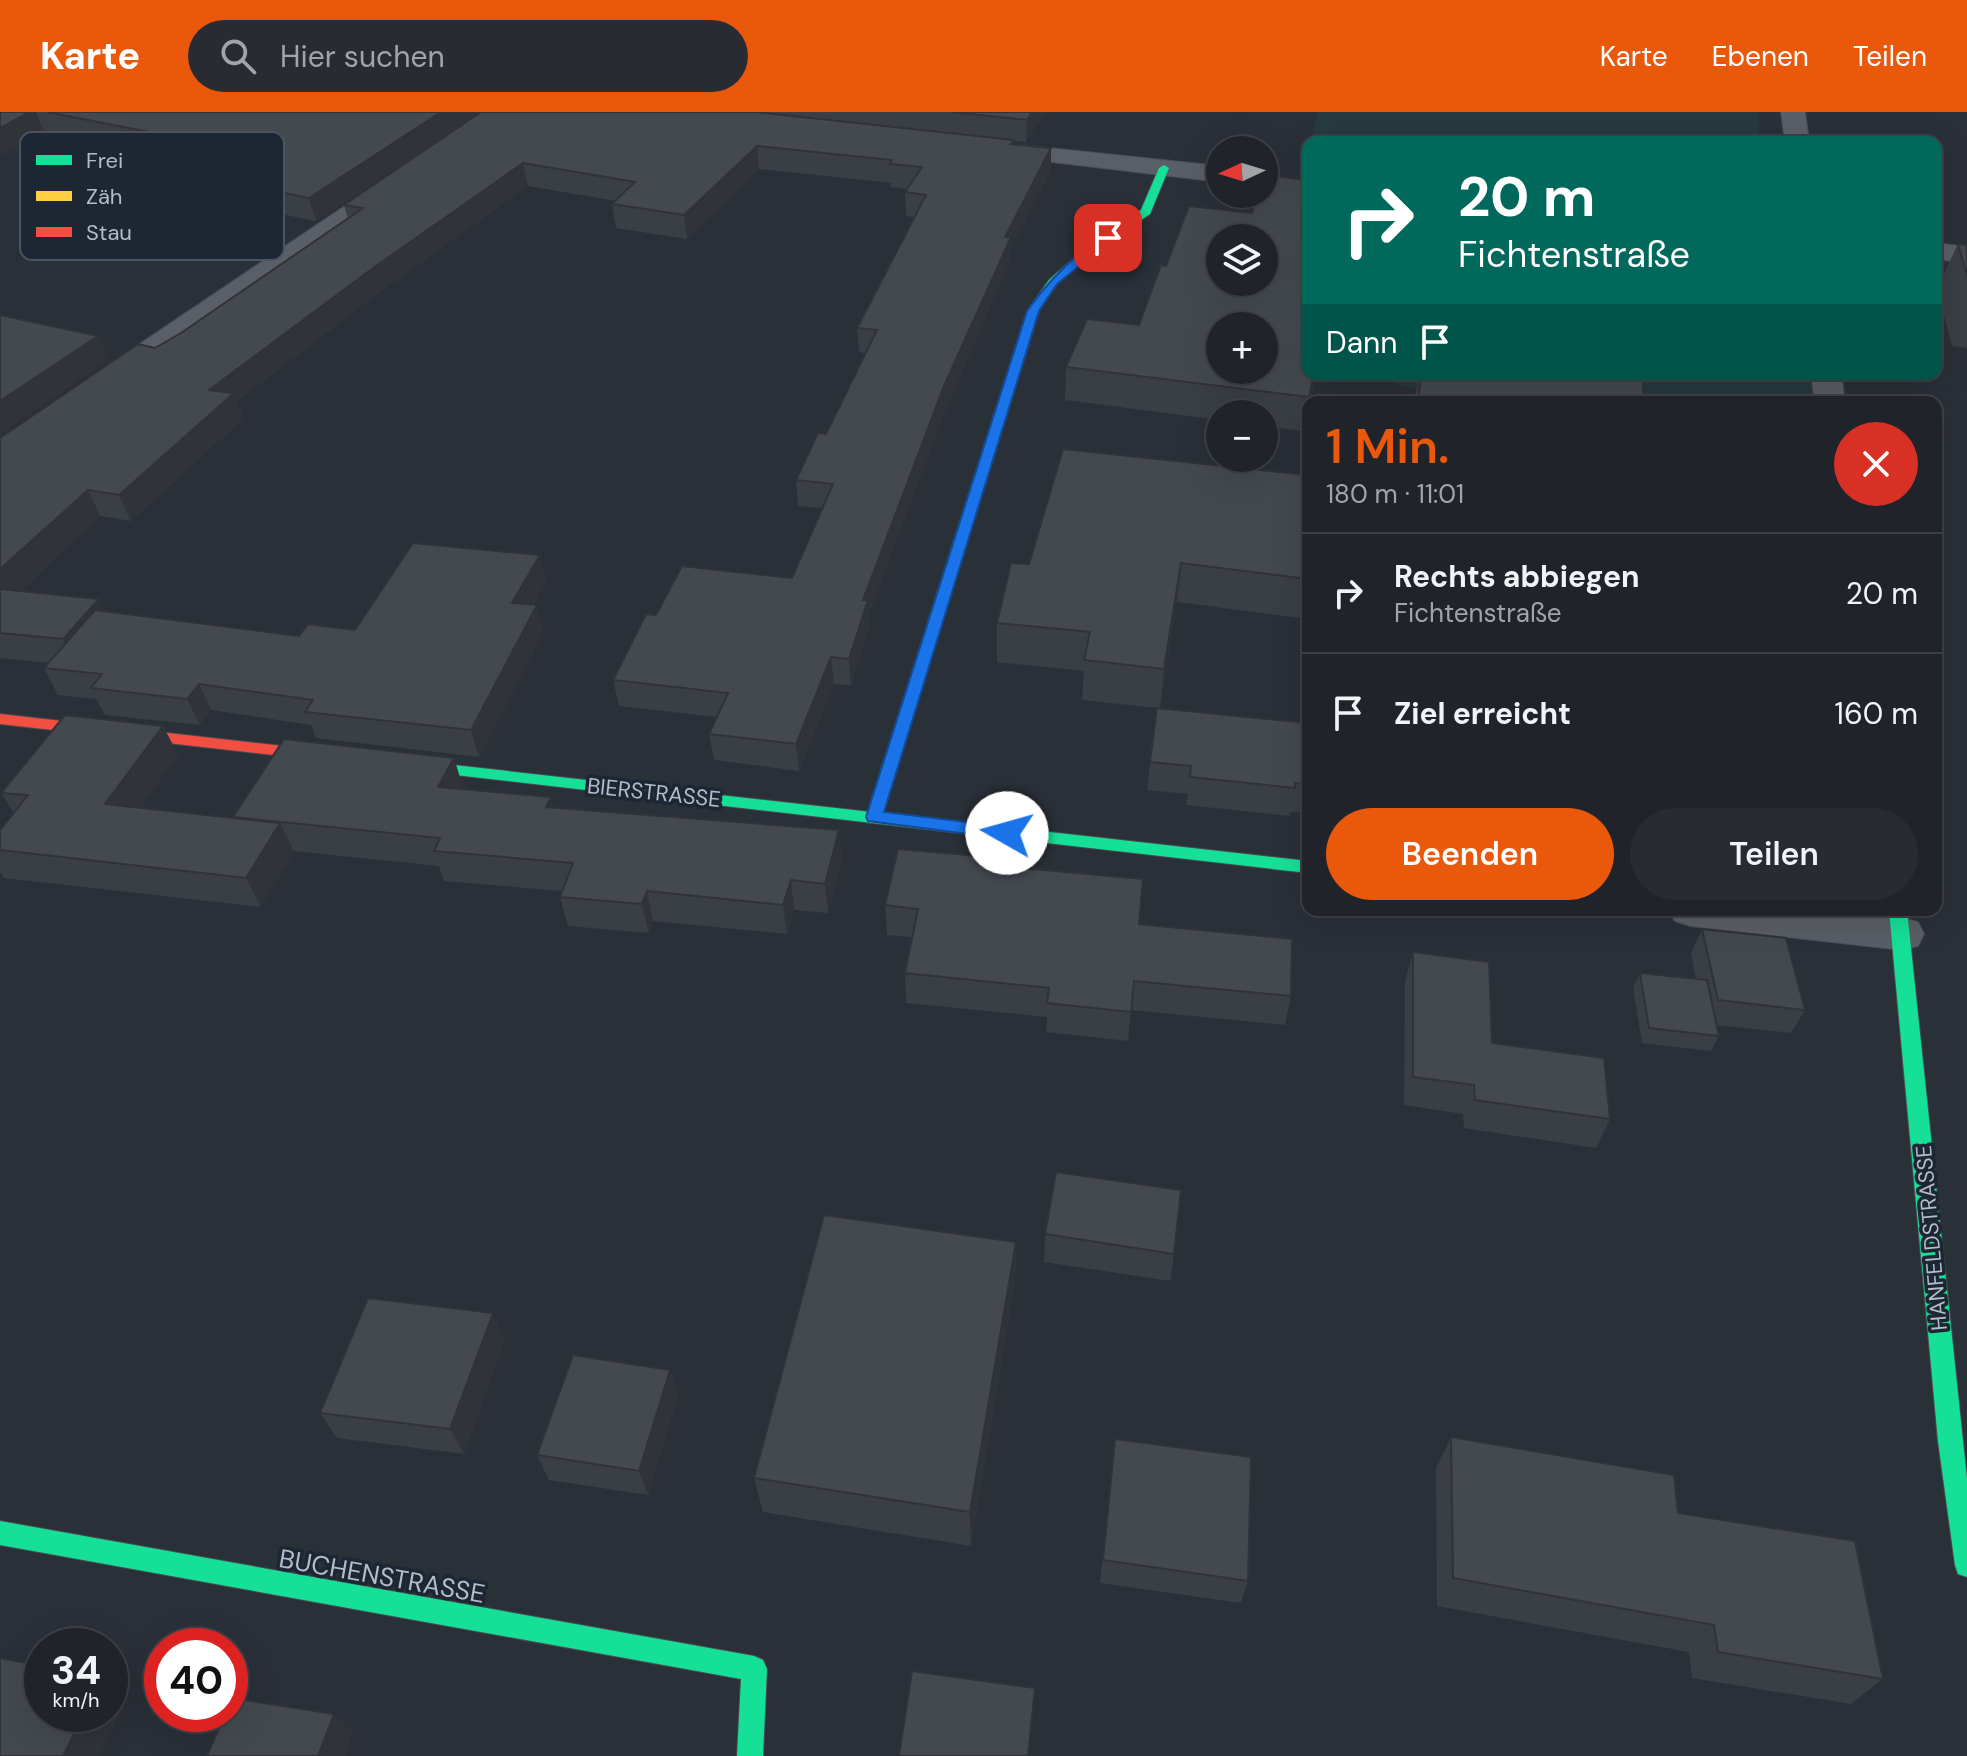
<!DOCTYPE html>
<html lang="de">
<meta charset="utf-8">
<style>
body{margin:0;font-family:"DM Sans",sans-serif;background:#282c32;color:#f1f3f6;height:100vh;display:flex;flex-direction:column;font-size:30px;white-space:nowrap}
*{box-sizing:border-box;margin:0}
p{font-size:26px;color:#a2a4a8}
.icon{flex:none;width:44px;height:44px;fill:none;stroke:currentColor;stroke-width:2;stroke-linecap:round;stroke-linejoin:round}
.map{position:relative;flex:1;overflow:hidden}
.sheet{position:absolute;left:1302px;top:284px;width:640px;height:520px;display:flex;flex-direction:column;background:#20242a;border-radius:16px;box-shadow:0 8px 32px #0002,0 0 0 2px #3d4147}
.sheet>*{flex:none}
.guide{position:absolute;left:1302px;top:24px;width:640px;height:244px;border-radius:16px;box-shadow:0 8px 32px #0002,0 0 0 2px #3d4147;background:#00695c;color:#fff;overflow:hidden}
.needle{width:52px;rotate:266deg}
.fabs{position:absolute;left:1206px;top:24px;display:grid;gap:16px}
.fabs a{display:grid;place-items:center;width:72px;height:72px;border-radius:50%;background:#20242a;box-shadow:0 8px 32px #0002,0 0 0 2px #3d4147;font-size:40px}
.speed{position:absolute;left:24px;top:1516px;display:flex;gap:16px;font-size:40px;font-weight:700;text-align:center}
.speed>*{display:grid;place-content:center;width:104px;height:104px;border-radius:50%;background:#20242a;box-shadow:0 8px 32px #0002,0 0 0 2px #3d4147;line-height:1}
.speed small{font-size:20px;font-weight:400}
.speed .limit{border:12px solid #d22;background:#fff;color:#111}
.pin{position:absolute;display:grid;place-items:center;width:68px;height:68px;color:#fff;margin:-34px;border-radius:16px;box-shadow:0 4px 12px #0006}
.me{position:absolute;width:88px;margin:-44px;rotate:277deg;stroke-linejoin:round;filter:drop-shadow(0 0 6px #0008)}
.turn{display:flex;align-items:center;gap:28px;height:168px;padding:0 24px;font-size:36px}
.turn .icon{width:104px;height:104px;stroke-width:2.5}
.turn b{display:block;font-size:56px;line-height:68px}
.then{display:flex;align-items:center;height:76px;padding:0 24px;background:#0003;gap:16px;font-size:30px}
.round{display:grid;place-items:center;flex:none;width:84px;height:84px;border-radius:42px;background:#282c32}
.summary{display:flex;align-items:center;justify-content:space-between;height:136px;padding:0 24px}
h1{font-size:48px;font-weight:600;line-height:60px;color:#ea580c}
.action{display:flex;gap:16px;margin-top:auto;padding:16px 24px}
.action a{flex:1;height:92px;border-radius:48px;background:#ea580c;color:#fff;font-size:32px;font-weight:600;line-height:92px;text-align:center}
.action a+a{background:#282c32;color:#f1f3f6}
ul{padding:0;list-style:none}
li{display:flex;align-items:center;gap:24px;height:120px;padding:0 24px;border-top:2px solid #3d4147}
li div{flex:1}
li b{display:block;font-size:30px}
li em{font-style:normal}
header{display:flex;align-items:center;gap:48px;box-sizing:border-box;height:112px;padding:0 40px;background:#ea580c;color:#fff}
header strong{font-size:38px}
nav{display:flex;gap:44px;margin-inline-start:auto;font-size:28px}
.search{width:560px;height:72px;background:#282c32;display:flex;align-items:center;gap:20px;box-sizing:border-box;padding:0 28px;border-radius:44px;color:#a2a4a8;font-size:30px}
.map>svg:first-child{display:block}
.green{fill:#273a3e}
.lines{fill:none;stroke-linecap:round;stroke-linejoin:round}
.street-casing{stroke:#484c53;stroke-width:2}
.fast-casing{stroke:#484c53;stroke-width:2}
.slow-casing{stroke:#484c53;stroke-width:2}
.jam-casing{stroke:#484c53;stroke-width:2}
.street{fill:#5a5e66;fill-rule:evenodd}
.fast{fill:#16e098;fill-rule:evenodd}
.slow{fill:#ffcf43;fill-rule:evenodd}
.jam{fill:#f24e42;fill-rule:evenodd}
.wall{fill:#3a3f45}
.shaded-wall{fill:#303338}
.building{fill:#444950;stroke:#303338;stroke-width:2;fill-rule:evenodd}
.route{fill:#1a73e8;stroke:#114b97;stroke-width:2}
.labels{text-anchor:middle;stroke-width:7;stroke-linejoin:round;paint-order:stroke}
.street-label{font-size:22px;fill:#b4bcc9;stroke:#1d2633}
.near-street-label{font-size:26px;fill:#b4bcc9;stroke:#1d2633}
.key{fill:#1d2633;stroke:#4a5360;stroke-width:2}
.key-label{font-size:22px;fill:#b4bcc9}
</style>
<header>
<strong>Karte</strong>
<div class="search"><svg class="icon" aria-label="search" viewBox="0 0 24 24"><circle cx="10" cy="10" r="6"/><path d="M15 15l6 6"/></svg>Hier suchen</div>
<nav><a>Karte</a><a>Ebenen</a><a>Teilen</a></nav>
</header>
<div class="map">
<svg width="1967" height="1644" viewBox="0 0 1967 1644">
<rect width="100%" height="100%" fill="#2a3038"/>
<!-- green -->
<path class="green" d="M1314,0H1758L1760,30H1310L1318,2Z
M1403,262H1826L1830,290H1523L1395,273Z"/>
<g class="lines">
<defs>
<path id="street" d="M1781,0H1805L1809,30H1785Z
M993,30L1220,54V70L984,42L981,37L984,32Z
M397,62L406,65L410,70L406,75L114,276L103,279L92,276L88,270L92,264L388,65Z
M1936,131L1967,135V151L1936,147Z
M1811,262H1841L1845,290H1815Z
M1668,798C1744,798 1846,788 1918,810L1924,822L1918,834L1902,838L1690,814L1675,809Z"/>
<path id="fast" d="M1164,53L1169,56L1150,102L1091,142L1057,172L1039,199L961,450L959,453H949L947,450L1027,199L1049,168L1083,138L1141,98L1159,56Z
M400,647L1308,749V761L394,656L392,652L394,648Z
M1889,798H1907L1967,1367V1465L1958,1462L1955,1453L1938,1329Z
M0,1409L754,1544L763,1548L767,1557L763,1644H737L741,1567L0,1433Z"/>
<path id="slow" d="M954,446L961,450L882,705L874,711L868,709L866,705L947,450Z"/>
<path id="jam" d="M0,602L336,640L344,645L336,650L0,612Z"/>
</defs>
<!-- street casing -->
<use href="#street" class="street-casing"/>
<!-- fast casing -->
<use href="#fast" class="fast-casing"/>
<!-- slow casing -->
<use href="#slow" class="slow-casing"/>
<!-- jam casing -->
<use href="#jam" class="jam-casing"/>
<!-- street -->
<use href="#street" class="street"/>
<!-- fast -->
<use href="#fast" class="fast"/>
<!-- slow -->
<use href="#slow" class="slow"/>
<!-- jam -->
<use href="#jam" class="jam"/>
</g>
<!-- wall -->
<path class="wall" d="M0,0H480L316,109L230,92L222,69L239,59L44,20L0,43Z
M481,0H1046L1026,30L1014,29V32L1051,59L1010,137V149L945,299L869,502L870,514L851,573L834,572L799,659L714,648L709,622L717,605L619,594L613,568L656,503L792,466L822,396L798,394L796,368L826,322L865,241L859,240L857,216L914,105L906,104L905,80L907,77L891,75V71L759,57L687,127L616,116L612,92L616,89L528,74L380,180L237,289L243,307L131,409L100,404L20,479L99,487L105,499L299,524L355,518L540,443L546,469L533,493L544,520L479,645L316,626L311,613L211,598L200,613L105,603L96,587L58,583L44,556L48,551L0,546V326L181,221L348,107L344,93Z
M1958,132L1967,133V236L1952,234L1937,177Z
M1166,154L1308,262H1316L1310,290H1308V297L1303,319L1264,314V302H1220V308L1065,288L1066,255L1139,213Z
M1419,262H1581L1644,290H1414Z
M1308,363V507L1177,490L1160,596L1308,611V701L1290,700V704L1186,693L1188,682L1147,678L1157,596L1082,588L1084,559L997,550V511L1029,452Z
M163,614L178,643L140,696L234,706L454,646L463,677L554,696L842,748L828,801L794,798L787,822L653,809L649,821L568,814L560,785L562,779L444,769L439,754L293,739L261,795L4,766L0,760V718L14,701L1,681Z
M991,753L1139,812L1291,884L1285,913L1131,898L1128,929L1046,920L1047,905L906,891L905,861L912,825L887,823L885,793Z
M1702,817L1805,898L1791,921L1716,913L1719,924L1711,939L1642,931L1633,876L1640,861L1696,867L1691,841Z
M1413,840L1492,931L1610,1007L1596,1036L1464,1016L1463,1002L1404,993L1405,869Z
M1045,1122L1174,1142L1170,1169L1044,1150Z
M1016,1130L1015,1170L971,1434L763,1400L754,1366Z
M505,1227L464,1342L337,1326L320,1301Z
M670,1258L678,1283L648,1383L549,1368L537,1343Z
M1451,1325L1678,1401L1883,1567L1851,1592L1692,1566L1689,1540L1437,1494L1436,1356Z
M1115,1327L1248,1469L1241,1491L1100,1471Z"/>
<!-- shaded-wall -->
<path class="shaded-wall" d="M30,0H36L44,20L0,43V16Z
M441,0H480L316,109L309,86Z
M1032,0H1046L1026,30L1027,8Z
M757,34L759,57L687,127L684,103Z
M1051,36V59L1010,137V149L945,299L869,502L870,514L851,573L849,547L863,488L944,274L1005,125Z
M523,51L528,74L380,180L237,289L243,307L131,409L119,383L209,278L373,156Z
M98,224L109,248L0,323V289Z
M1314,262H1316L1310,290H1308V297L1303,319L1309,285Z
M88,378L100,404L0,497V457Z
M540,443L546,469L519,517L512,491Z
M1181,451L1177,490L1160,596L1164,557Z
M99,487L112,513L76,554L63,527Z
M537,493L544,520L479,645L471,618Z
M831,545L834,572L799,659L796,632Z
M199,572L211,598L200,613L187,587Z
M163,614L178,643L121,722L105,692Z
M454,646L463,676L449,705L438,675Z
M551,685L559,715L546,695Z
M280,711L294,740L261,795L246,766Z
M839,718L842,748L828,801L825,772Z
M791,768L794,798L787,822L783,793Z
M647,779L653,809L649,821L642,792Z
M1016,1130L1015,1170L971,1434L970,1400Z
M493,1201L505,1227L464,1342L450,1317Z
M670,1258L678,1283L648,1383L639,1359Z
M110,1570L128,1585L99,1644H63L84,1602H110Z
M334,1602L353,1621L345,1644H318Z"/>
<!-- building -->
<path class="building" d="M0,0H30L0,16Z
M47,0H441L309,86L222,69L266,43Z
M481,0H755L1014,28L1011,32L1051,36L1005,125H1011L944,274L863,488H868L849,547L831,545L796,632L709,622L728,581L613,568L646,502L656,503L682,454L792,466L833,372L796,368L818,321L826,322L877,218L857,216L926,83L905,80L922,55L890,52L892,48L757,34L684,103L612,92L635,70L523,51L373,156L209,278L234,281L119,383L88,378L0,457V326L138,232L155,236L181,221L363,96L344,93Z
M951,0H1032L1027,8Z
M1264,63L1308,68V262H1314L1309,285L1066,255L1087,207L1139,213L1161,153L1166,154L1189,94L1252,101L1257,82H1264ZM1220,126H1264V170H1220ZM1220,214H1264V258H1220Z
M1958,132L1967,133V164Z
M0,203L98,224L0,289Z
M1421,262H1581L1643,269L1644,290H1418Z
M1063,337L1308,363V467L1181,451L1164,557L1084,548L1090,520L997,511L1011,451L1029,452Z
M413,431L540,443L512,491L537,493L471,618L305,600L313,588L199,572L187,587L91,576L102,562L44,556L95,498L299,524L308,512L355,518Z
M0,477L99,487L63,527L0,521Z
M1157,596L1308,611V673L1295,671V676L1190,665L1191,654L1150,650Z
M65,603L163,614L105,692L280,711L246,766L0,738V718L28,683L1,681Z
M284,627L454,646L438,675L551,685L546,695L839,718L825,772L791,768L783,793L647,779L642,792L560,785L573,751L434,739L440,726L233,705Z
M898,737L991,745L990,753L1143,767L1139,812L1292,827L1291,884L1134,869L1131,900L1047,891L1049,876L905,861L918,797L885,793Z
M1702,817L1786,826L1805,898L1718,888Z
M1413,840L1489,850L1492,931L1604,946L1610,1007L1475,988L1474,973L1413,965Z
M1640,861L1707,868L1719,924L1649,916Z
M1056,1060L1181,1078L1174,1142L1045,1122Z
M824,1103L1016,1130L970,1400L754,1366Z
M368,1186L493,1201L450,1317L320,1301Z
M573,1243L670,1258L639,1359L537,1343Z
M1451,1325L1674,1363L1678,1401L1855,1429L1883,1567L1718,1540L1714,1513L1453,1466Z
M1115,1327L1251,1345L1248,1469L1103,1448Z
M0,1546L42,1554V1602H84L63,1644H0Z
M912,1559L1035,1576L1028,1644H899Z
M232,1586L334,1602L318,1644H207L225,1602H230V1590Z"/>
<!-- route -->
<path class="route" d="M1104,124L1114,126L1057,172L1039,199L884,700L1007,715L1015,721L1007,727L868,709L866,705L1027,199C1049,168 1072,144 1104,124Z"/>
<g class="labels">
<!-- street labels -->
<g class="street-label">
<text transform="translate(654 680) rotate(6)" y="8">BIERSTRASSE</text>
<text transform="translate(1931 1126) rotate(-95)" y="8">HANFELDSTRASSE</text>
</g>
<!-- near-street labels -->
<g class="near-street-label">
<text transform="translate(382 1464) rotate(10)" y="9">BUCHENSTRASSE</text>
</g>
</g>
<!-- legend -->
<rect x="20" y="20" width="264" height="128" rx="12" class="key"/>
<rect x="36" y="43" width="36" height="10" fill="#16e098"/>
<rect x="36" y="79" width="36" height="10" fill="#ffcf43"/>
<rect x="36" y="115" width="36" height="10" fill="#f24e42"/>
<g class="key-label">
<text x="86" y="56">Frei</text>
<text x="86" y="92">Zäh</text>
<text x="86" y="128">Stau</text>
</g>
</svg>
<div class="fabs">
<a><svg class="needle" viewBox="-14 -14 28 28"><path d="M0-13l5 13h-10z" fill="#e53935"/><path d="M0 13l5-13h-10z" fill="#a2a4a8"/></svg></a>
<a><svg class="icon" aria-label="layers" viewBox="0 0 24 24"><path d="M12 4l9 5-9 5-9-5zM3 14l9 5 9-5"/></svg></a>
<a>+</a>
<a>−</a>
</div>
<div class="speed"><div>34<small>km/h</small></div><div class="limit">40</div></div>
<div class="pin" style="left:1108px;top:126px;background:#d93025"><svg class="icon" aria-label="arrive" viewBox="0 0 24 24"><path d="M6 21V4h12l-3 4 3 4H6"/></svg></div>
<svg class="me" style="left:1007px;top:721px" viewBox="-20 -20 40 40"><circle r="19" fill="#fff"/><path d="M0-13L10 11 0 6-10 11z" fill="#1a73e8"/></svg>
<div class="guide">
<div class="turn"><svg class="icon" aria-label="right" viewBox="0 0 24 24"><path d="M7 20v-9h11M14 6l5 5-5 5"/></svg><div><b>20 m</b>Fichtenstraße</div></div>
<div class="then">Dann<svg class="icon" aria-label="arrive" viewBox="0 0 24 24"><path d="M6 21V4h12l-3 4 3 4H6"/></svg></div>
</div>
<section class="sheet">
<div class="summary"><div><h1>1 Min.</h1><p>180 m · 11:01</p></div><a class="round" style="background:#d93025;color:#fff"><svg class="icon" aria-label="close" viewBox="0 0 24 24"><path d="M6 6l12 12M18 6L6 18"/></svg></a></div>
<ul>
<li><svg class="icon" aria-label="right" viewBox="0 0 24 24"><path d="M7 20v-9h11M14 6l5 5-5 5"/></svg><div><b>Rechts abbiegen</b><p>Fichtenstraße</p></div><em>20 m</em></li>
<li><svg class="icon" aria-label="arrive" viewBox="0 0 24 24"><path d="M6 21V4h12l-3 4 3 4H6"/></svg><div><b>Ziel erreicht</b></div><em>160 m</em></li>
</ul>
<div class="action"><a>Beenden</a><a>Teilen</a></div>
</section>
</div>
